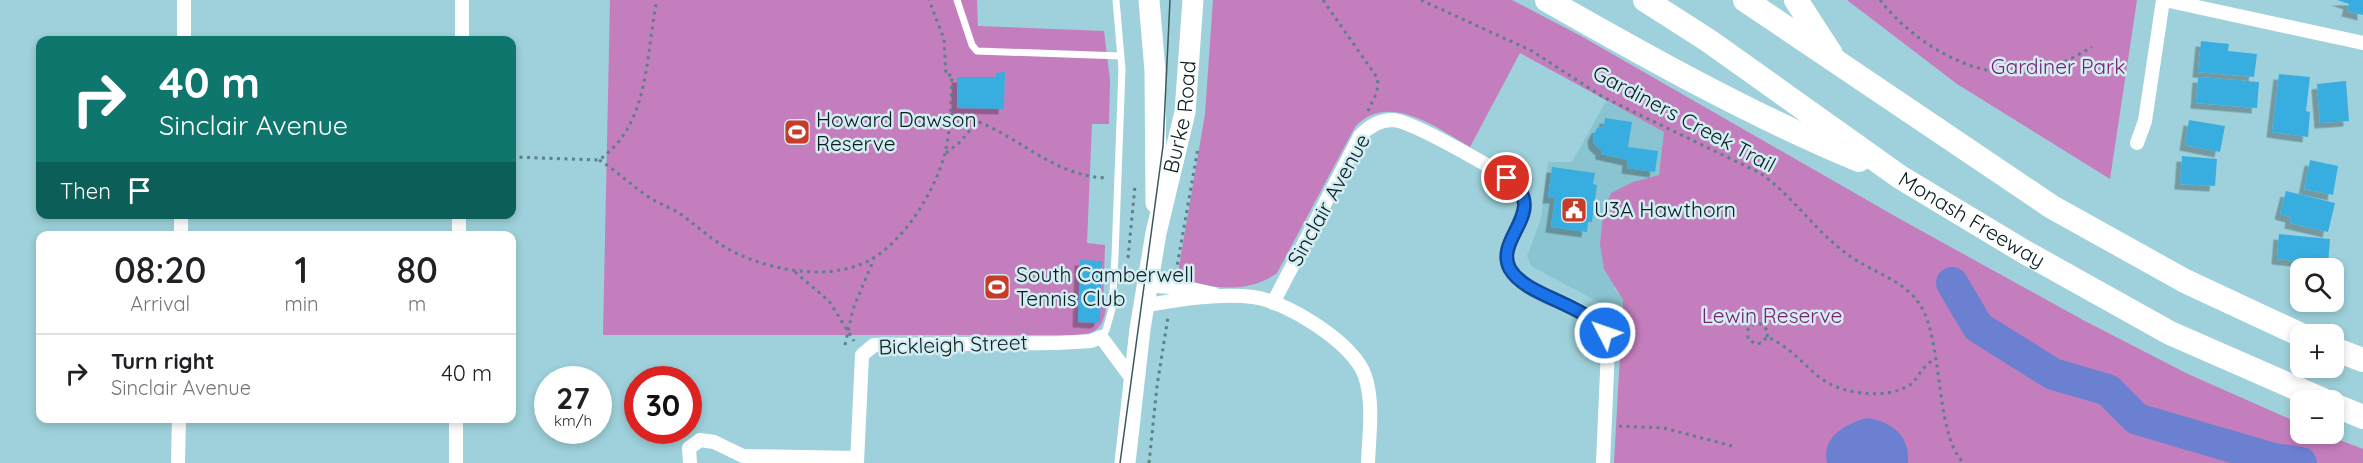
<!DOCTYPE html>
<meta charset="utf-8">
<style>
body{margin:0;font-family:Quicksand,sans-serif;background:#f2f2f2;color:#202124;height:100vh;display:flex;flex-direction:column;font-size:22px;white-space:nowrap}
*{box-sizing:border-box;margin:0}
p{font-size:20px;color:#757577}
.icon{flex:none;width:33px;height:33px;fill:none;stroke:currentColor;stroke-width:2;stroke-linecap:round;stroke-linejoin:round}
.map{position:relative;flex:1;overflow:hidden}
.side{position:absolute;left:36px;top:231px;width:480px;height:192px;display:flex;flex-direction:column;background:#fff;border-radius:12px;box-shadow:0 3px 9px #0003}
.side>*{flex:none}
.top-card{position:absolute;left:36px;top:36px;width:480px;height:183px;border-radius:12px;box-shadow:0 3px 9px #0003;background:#0f766e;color:#fff;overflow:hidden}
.controls{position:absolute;left:2290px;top:258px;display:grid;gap:12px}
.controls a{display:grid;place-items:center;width:54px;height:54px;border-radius:12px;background:#fff;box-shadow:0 3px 9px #0003;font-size:30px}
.speed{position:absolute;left:534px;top:366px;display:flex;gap:12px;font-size:30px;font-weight:700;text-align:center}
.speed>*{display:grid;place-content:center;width:78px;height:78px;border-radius:50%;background:#fff;box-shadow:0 3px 9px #0003;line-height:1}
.speed small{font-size:15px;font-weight:400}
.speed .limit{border:9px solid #d22;background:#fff;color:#111}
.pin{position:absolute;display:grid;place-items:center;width:51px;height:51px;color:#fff;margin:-26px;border:3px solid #fff;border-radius:50%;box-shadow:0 2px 6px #0007}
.me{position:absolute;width:66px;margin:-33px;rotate:311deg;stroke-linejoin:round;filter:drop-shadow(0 0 4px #0008)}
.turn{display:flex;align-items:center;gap:21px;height:126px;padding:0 24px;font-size:27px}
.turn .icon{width:78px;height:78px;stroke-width:2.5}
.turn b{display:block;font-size:42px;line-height:51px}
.then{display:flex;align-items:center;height:57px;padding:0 24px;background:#0003;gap:12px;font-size:22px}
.eta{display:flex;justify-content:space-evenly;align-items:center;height:102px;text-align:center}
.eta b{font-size:36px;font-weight:600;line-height:42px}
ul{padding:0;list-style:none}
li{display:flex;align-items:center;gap:18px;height:78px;padding:0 24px;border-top:2px solid #e0e0e0}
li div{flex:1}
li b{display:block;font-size:22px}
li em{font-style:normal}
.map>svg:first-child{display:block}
.built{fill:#89c4d0}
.green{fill:#c57ebd}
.water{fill:#6b80d1}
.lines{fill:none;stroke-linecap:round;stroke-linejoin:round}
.river{stroke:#6b80d1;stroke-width:32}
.building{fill:#38aee0;filter:url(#shadow)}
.path{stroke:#5b8087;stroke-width:3;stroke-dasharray:3 4.5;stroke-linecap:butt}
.lane{stroke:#fff;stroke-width:7}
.street{stroke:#fff;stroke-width:14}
.primary{stroke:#fff;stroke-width:21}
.highway{stroke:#fff;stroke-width:24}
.tram{stroke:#3a595f;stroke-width:1.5}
.route-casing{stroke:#114b97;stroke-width:15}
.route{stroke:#1a73e8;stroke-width:10}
.labels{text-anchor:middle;stroke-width:5;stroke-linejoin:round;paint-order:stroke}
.park-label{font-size:21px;fill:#782072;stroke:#d4edf2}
.street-label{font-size:21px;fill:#091e21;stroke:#d4edf2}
.poi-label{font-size:21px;fill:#091e21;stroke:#d4edf2;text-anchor:start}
</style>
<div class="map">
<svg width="2363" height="463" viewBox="0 0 2363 463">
<defs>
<filter id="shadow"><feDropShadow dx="-5.5" dy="5.5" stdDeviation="0" flood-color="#0004"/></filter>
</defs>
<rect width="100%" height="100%" fill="#9ed1db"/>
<!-- built -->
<path class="built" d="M1606,101L1665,131L1659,175L1633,182L1614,288L1623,300L1621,314L1531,266L1527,256L1541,219L1548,162H1572Z"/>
<!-- green -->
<path class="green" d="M610,0H977L978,26L1104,31L1110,80L1109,124H1092L1087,243L1105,245L1103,308H1106C1103,326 1098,333 1080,335H603Z
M1213,0H1512L1581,36L1900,219L2083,320L2188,374L2301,424V434H2324L2363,449V463H1614L1623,300L1604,269L1600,244L1603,214L1611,193L1633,182L1659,175L1664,132L1520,53L1470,147C1437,128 1388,91 1355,127L1277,273C1249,294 1209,289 1177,278L1205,114Z
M1847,0H2137L2110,179L1957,84Z"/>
<!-- water -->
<path class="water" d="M1867,418C1893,422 1910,436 1908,463H1827C1821,437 1845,424 1867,418Z"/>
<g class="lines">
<!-- river -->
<path class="river" d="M1952,283L1978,327L2053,374L2108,390L2137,419L2274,459L2301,463"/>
</g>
<!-- building -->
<path class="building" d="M2337,0H2363V15L2347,11L2349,4Z
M2201,41L2229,44L2228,51L2257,54L2254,77L2198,72Z
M1005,72L1004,109L957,108V77H996V73Z
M2279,74L2310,77L2306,111L2310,112L2308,137L2272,132Z
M2198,77L2259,82L2257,108L2196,103Z
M2346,81L2349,121L2320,123L2317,84Z
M1605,118L1632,122L1628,147L1658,151L1655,172L1627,168L1628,160L1601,154V150L1594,144L1593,136L1597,128L1604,126Z
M2189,120L2225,126L2220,152L2185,145Z
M2182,156L2217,159L2215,186L2180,184Z
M2310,160L2338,166L2333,195L2304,189Z
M1552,167L1595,173L1593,184L1597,185L1592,222H1588L1587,232L1551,227L1555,198H1548Z
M2286,191L2335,203L2328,232L2290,223L2291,217L2280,214Z
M2279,234L2330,239L2328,264L2277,259Z
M1080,260L1102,261L1100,320L1097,323L1078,322Z"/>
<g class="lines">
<!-- path -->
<path class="path" d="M1323,0L1378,79L1377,92L1368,111
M1421,0L1532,51L1603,97L1760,173C1793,196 1814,230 1847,254C1872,273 1908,280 1923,310C1943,349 1936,438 1964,463
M1880,0C1915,45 1983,86 2042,70C2059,66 2076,56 2092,47
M950,114C1008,122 1045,176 1107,178
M946,153L959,143L978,121
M512,157L599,160C651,123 645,55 657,0
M599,160C617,171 632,186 650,198C660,204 672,208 682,215C701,229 716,244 738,254C777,272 836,282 875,257C907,236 933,193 944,157C951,131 951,102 952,75H946L944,39L929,0
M1128,258L1135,186
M795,272L829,301L854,341
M1176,272L1198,148
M1767,337L1768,331L1761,324L1756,323L1748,329V339L1756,344L1761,343L1767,337C1789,346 1801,362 1819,377C1840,394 1884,400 1908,386C1918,381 1920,366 1937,358
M845,345L853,309L874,259
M1619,426L1664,428L1732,446
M1149,463L1157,386L1168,317"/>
<!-- lane -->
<path class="lane" d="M957,0L972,45L977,51L1121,56
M1101,337L1106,330L1112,309L1115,256L1122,69L1116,0"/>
<!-- street -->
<path class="street" d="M2165,0L2363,43
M184,40V0
M462,40V0
M2137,143L2145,121L2163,0
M181,236V214
M459,236V214
M1147,285L1192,289L1214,294
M1273,303L1360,136C1369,126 1379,120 1393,120C1412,121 1496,169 1514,183C1543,219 1494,241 1511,270C1531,304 1603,299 1608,349L1603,463
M1144,306C1179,299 1218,293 1253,297C1286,301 1354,343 1365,376C1374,403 1369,435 1368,463
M178,463L179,418
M456,463V418
M690,463L689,448L700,440L714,442L743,456L857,458
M857,463L862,355L874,345L1058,343L1091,341L1101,337L1133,380"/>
<!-- primary -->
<g class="primary">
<path d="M1149,0L1155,71L1156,203"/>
<path id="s1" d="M1125,463L1140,329L1156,233L1185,112L1193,0"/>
</g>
<!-- highway -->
<g class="highway">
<path d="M1547,0C1649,58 1751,115 1859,160"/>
<path id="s2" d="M1645,0L1709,41L1900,177L2023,251L2170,333L2323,400"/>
<path d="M1745,0L2052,207L2185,281L2301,335"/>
<path d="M1796,0L1831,54"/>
<path d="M2334,349L2363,360"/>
<path d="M2334,405L2363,417"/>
</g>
<!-- tram -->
<path class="tram" d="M1120,463L1163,146L1170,0"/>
</g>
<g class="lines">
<defs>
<path id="route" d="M1507,178C1552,210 1493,238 1510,269C1526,297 1585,303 1605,333"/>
</defs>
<!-- route casing -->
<use href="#route" class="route-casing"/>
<!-- route -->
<use href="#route" class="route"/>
</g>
<!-- icons -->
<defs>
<symbol id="stadium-square" viewBox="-11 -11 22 22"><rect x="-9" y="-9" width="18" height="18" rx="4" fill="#c73b28" stroke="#d4edf2"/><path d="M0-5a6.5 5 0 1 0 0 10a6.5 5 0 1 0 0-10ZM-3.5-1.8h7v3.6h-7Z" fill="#fff"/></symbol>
<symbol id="civic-square" viewBox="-11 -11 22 22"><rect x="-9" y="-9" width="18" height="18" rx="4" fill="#c73b28" stroke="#d4edf2"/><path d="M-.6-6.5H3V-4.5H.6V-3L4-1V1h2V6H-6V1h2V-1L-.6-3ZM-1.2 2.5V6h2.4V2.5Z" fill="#fff"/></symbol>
</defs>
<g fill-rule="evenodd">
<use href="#stadium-square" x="782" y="117" width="30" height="30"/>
<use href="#civic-square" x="1559" y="195" width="30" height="30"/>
<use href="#stadium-square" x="982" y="272" width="30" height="30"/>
</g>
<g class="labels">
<!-- park labels -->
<g class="park-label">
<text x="2058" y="74">Gardiner Park</text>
<text x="1772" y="323">Lewin Reserve</text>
</g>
<!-- street labels -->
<g class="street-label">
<text dy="7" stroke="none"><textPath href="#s1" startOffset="351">Burke Road</textPath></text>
<text transform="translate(1684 119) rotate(28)" y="7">Gardiners Creek Trail</text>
<text transform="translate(1329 200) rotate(-61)" y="7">Sinclair Avenue</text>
<text dy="7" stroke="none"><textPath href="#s2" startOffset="394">Monash Freeway</textPath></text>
<text transform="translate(953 345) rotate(-2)" y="7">Bickleigh Street</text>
</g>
<!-- poi labels -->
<g class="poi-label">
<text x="816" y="127">Howard Dawson<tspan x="816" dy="24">Reserve</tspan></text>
<text x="1594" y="217">U3A Hawthorn</text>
<text x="1016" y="282">South Camberwell<tspan x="1016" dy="24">Tennis Club</tspan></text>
</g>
</g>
</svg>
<div class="controls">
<a><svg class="icon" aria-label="search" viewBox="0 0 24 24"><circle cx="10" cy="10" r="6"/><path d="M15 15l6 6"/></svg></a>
<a>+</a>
<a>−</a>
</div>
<div class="speed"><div>27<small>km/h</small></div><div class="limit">30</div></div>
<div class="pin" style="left:1507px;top:178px;background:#d93025"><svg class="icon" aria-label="arrive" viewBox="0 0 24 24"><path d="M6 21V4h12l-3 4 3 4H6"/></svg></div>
<svg class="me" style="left:1605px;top:333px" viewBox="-20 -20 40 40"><circle r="17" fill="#1a73e8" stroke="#fff" stroke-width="3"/><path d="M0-11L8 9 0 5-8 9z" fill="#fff"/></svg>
<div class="top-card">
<div class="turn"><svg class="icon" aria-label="right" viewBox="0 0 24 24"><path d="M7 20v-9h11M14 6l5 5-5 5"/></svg><div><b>40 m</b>Sinclair Avenue</div></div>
<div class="then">Then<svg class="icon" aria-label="arrive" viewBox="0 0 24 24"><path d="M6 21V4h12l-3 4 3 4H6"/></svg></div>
</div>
<section class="side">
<div class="eta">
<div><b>08:20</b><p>Arrival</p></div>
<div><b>1</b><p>min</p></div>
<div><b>80</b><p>m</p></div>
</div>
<ul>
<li><svg class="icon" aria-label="right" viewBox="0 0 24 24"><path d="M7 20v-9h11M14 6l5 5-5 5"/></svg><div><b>Turn right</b><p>Sinclair Avenue</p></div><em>40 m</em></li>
</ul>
</section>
</div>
